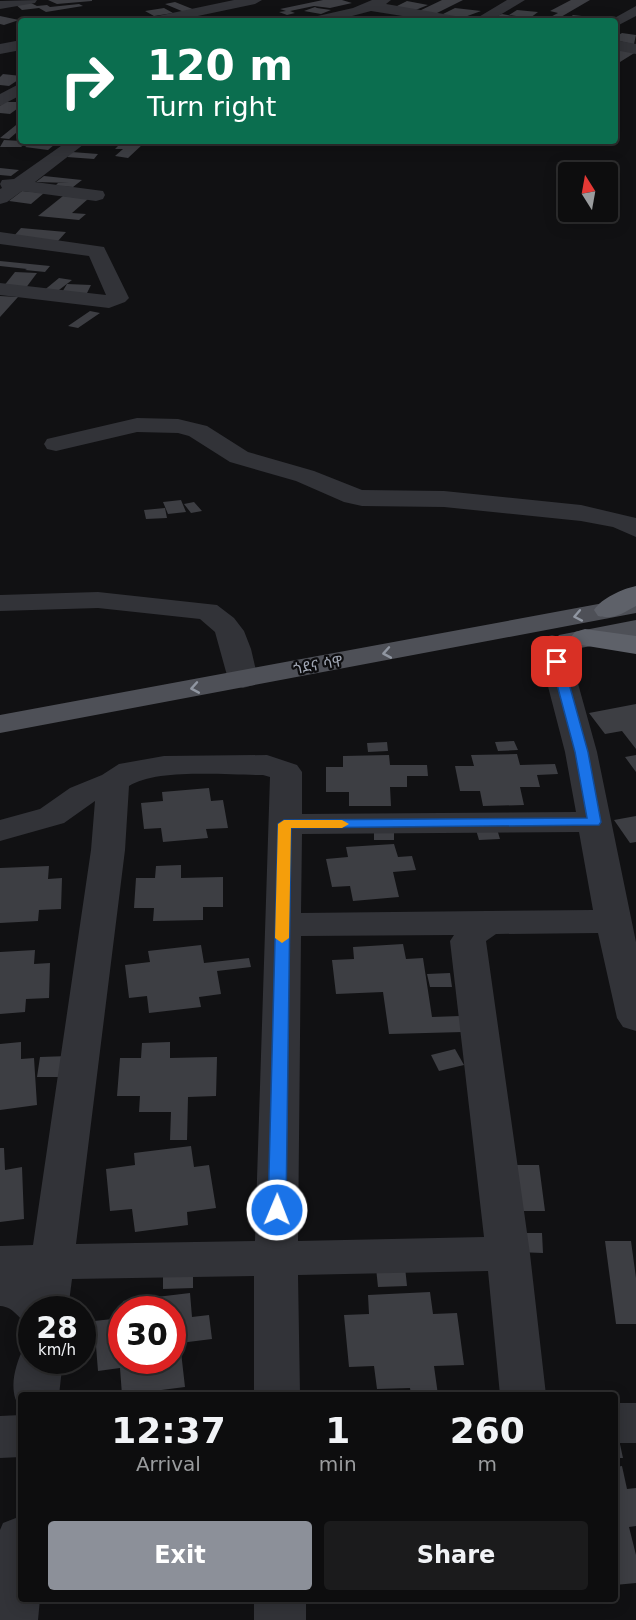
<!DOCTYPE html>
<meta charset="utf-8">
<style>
body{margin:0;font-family:"DejaVu Sans","Noto Sans Ethiopic",sans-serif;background:#1b1b1c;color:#f1f3f6;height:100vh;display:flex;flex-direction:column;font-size:22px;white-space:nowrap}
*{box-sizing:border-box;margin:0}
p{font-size:20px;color:#9a9c9e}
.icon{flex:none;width:33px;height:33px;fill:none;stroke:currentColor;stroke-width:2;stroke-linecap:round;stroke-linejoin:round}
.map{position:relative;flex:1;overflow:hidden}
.panel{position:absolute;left:18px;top:1392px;width:600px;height:210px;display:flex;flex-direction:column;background:#0d0d0e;border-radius:6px;box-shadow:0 3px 15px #0003,0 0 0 2px #2d2d2e}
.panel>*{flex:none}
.hud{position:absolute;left:18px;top:18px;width:600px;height:126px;border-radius:6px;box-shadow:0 3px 15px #0003,0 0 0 2px #2d2d2e;background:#0b6e4f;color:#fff;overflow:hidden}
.needle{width:39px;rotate:349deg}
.buttons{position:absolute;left:558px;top:162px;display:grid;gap:12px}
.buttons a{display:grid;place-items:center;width:60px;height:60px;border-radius:6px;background:#0d0d0e;box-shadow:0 3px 15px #0003,0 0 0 2px #2d2d2e;font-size:30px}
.speed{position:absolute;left:18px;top:1296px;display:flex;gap:12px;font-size:30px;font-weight:700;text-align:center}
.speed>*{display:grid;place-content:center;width:78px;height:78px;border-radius:50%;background:#0d0d0e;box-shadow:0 3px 15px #0003,0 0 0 2px #2d2d2e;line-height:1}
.speed small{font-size:15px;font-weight:400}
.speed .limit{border:9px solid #d22;background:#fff;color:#111}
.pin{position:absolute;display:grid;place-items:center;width:51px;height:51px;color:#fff;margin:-26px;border-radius:12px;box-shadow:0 3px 9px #0006}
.me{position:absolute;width:66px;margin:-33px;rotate:1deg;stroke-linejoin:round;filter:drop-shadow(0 0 4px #0008)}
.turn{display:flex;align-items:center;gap:21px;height:126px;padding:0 30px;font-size:27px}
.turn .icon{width:78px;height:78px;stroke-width:2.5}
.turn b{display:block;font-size:42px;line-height:51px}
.eta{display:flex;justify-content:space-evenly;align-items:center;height:102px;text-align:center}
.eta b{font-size:36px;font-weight:700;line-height:42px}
.primary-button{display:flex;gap:12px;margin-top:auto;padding:12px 30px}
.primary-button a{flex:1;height:69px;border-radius:6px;background:#8c9099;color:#fff;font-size:24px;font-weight:700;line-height:69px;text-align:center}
.primary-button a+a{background:#1b1b1c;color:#f1f3f6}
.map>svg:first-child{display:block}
.building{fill:#3d3e43}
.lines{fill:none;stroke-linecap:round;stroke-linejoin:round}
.minor{fill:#323338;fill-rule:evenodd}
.major{fill:#4e5057;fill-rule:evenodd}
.highway{fill:#5e6169;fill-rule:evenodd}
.oneway{stroke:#9096a1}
.route{fill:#1a73e8;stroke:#114b97;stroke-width:1.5}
.slow{fill:#f59e0b}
.labels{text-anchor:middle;stroke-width:4.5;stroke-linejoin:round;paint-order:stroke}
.street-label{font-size:15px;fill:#a1a7b4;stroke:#0c0c0e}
</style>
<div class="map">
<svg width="636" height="1620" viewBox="0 0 636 1620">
<rect width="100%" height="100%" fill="#111113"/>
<!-- building -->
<path class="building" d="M48,0H92V1L57,4Z
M323,0H342L352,3L330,8L314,6L290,11L295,13L287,15L279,12L286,11L280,9Z
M442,0H463L433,15L417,12Z
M571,0H590L554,21H543L558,13L550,11Z
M407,1L428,5L413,11L393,8Z
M175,2L195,10L184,12L165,4Z
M31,3L37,6L47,5L50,7L79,4L83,6L46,12L39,8L22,10L15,4Z
M315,7L317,8L331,10L321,14L304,11Z
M164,8L173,13L154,16L145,11Z
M455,8L481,11L462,18L441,15Z
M517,10L538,12L530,18L509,15Z
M502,14L532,20V21H494L502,17L497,16Z
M573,15L600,18L597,21L568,19Z
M0,16L19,20L4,25L0,24Z
M622,33L636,35L634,44L636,45L615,40V37Z
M620,50L636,52L620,62H615V53Z
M3,74L21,76V78L9,86L0,85V77Z
M5,102H21V106L10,114L0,113V106Z
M21,121V133H16L9,139L0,138Z
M4,140L21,141H29L21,147H0Z
M88,141H111L143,144L128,158L115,156L123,149H115L119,145Z
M32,142L54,145L48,150L25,147Z
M72,152L98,154L94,159L67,157Z
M0,168L19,170L11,176L0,175Z
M44,176L82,180L73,187L55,186L58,183H69L36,182Z
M22,191L44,193L31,204L9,201Z
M63,196L88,199L72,213L86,214L79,220L38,216Z
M21,228L66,232L58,241L13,237Z
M0,261L50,266L45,272L25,270L27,269L0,266Z
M15,272L37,273L25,289L3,287Z
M59,278L72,280L55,293L42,292Z
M67,284L91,285L86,295L61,294Z
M0,296L18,297L0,317Z
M90,311L100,313L78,328L68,326Z
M181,500L186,512L168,514L163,502Z
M194,502L202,511L191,513L184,504Z
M165,508L167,518L146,519L144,510Z
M636,704V749L622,731L605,734L589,713Z
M514,741L518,750L498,751L495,742Z
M387,742L388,751L368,752L367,743Z
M517,754L520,765L555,764L558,774L537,775L540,787H520L524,805L483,806L480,791H460L455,766H474L471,755Z
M389,755L390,765H427L428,776H407V787H390L391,806H349V792H326V767H343V756Z
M636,755V772L625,757Z
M209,788L211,801L223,800L228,828L206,829L208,838L163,842L161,828L144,829L141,803L163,801L162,792Z
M636,816V842L630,843L614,820Z
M497,829L500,839L479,840L476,830Z
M374,830L394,831V840H374Z
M394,844L398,857L412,856L416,870L393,872L399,897L353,901L350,886L332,887L326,859L348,857L346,847Z
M181,865V878L223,877V907H203V920L153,921L154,908H134L136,878H155L156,866Z
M49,866L48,879L62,878L61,909L39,910L38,921L0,923V868Z
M403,944L406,959L423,958L432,1017L460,1016L463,1032L389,1034L383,992L336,994L332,960L354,959L353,947Z
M201,945L204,963L249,958L251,967L217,971L221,994L199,997L201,1007L149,1013L147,996L129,998L125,965L150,962L148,951Z
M35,950L34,964L50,963L49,998L26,999L25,1012L0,1014V952Z
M450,973L452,987H430L427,974Z
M21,1042V1059L34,1058L37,1105L0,1110V1044Z
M170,1042V1058L217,1057L216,1096L188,1097L187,1140H170L171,1112H139L140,1096H117L120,1058H141L142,1043Z
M455,1049L464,1065L439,1071L431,1055Z
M69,1056L66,1077H37L40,1057Z
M191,1146L194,1167L209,1165L216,1208L187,1212L188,1225L135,1232L132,1209L110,1211L106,1169L135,1165L134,1153Z
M0,1148H4L5,1170L22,1167L24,1219L0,1222Z
M506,1165H539L545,1211H511Z
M516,1233H542L543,1253L517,1252Z
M605,1241H631L636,1278V1324H616Z
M405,1267L407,1286L378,1287L376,1268Z
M193,1270V1288L163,1289V1271Z
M430,1292L433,1314L457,1313L464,1365L434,1366L438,1395H411L410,1388L377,1389L374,1366L349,1367L344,1315L369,1314L368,1295Z
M190,1293L192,1317L209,1315L212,1339L180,1343L185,1387L122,1395L120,1368L98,1371L94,1321L122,1318V1360H172V1310H124L123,1301Z
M618,1435L623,1458H615V1436Z
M622,1466L627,1489L636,1488V1526L629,1527L636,1555V1583L615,1585V1467Z
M425,1599H477V1602L425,1603Z"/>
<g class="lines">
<!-- minor -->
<path class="minor" d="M37,0L35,3L0,9V1Z
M234,0H262L255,4L174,21H146L153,17Z
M372,0H391L386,4L461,17L468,21H434L371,11L333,21H307L309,18L353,8Z
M507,0H525L490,21H472Z
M636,6V16L615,27V21H609Z
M21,40V50L0,54V44Z
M615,40L636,44V54L615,50Z
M21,83V95L0,106V94Z
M68,141H88L35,182L103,191L105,195L103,199L96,201L22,191L7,202L0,204V189L2,188L0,184L2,180L14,179Z
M0,232L104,247L129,298L125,302L109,308L0,295V283L106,295L89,256L0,244Z
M137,418L178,419L207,426L248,452L314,471L362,490L444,491L581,505L636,518V537L613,527L581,521L444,507L362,506L344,502L296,481L230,462L189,436L178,433L137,432L56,451L47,449L44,444L47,439Z
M98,592L217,605L234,618L244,631L251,649L258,679L254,685L243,688L232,685L228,679L215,632L200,619L98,608L0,611V595Z
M552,635L562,638L567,644L597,752L636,942V1031L623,1027L617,1018L598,933L496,934L486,941L530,1254L546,1395H500L488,1271L298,1275L300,1395H254V1276L72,1279L68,1310H32V1326C18,1321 16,1307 0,1306V1246L33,1245L91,850L95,801L64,823L0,841V820L40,809L70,788L102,775L119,764L164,756L267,755L297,765L302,772V814L576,812L565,752L537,644L542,638ZM263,775L270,777L255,1241L76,1244L125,850L129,786C156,768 229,775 263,775ZM579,832L593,910L301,913L302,834ZM454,935L450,941L484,1237L298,1241L301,936Z
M32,1344V1360H63L59,1395H21V1409C7,1392 15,1365 24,1347Z
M615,1403H636V1443H615Z
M21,1415V1457L0,1458V1416Z
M21,1516V1599H40L38,1620H0V1530L3,1523Z
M254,1599H306V1620H254Z"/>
<!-- major -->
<path class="major" d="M636,597V613L0,733V715Z
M636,620V638L569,650L559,647L554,641L559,635Z"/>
<!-- highway -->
<path class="highway" d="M636,586V606C623,613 614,620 598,616L594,610C602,598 622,589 636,586Z
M585,629L636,636V654L575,644L570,638L575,632Z"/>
</g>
<!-- one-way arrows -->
<defs><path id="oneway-chevron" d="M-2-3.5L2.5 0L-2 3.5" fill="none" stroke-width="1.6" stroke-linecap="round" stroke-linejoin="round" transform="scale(1.5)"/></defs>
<g class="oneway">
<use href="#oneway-chevron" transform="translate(578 616) rotate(169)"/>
<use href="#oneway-chevron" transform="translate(387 653) rotate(170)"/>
<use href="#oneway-chevron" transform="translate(195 688) rotate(170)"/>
</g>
<!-- route -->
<path class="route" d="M557,658L563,662L588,752L601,822L599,825L291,828L286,1210L283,1215L277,1217L271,1215L268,1210L278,824L284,820L587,818L575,752L551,662Z"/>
<!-- slow -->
<path class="slow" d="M284,820H342L349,824L342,828H291L289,938L282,943L275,938L278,824Z"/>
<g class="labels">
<!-- street labels -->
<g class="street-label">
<text transform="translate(318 665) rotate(-10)" y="5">ጎደና ሳዋ</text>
</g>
</g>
</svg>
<div class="buttons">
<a><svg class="needle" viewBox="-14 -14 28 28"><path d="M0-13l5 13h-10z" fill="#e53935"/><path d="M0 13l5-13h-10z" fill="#9a9c9e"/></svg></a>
</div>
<div class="speed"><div>28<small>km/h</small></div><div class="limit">30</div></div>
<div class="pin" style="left:557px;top:662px;background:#d93025"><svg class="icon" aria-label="arrive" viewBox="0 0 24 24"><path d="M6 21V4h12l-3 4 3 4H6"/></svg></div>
<svg class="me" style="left:277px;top:1210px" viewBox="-20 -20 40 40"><circle r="17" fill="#1a73e8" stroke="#fff" stroke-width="3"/><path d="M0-11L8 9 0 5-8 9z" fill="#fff"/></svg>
<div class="hud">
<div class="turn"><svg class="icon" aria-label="right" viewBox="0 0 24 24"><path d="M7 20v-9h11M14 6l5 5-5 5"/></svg><div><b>120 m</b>Turn right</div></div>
</div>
<section class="panel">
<div class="eta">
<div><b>12:37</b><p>Arrival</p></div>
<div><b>1</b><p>min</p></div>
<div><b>260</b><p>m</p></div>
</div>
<div class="primary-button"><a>Exit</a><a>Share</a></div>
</section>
</div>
